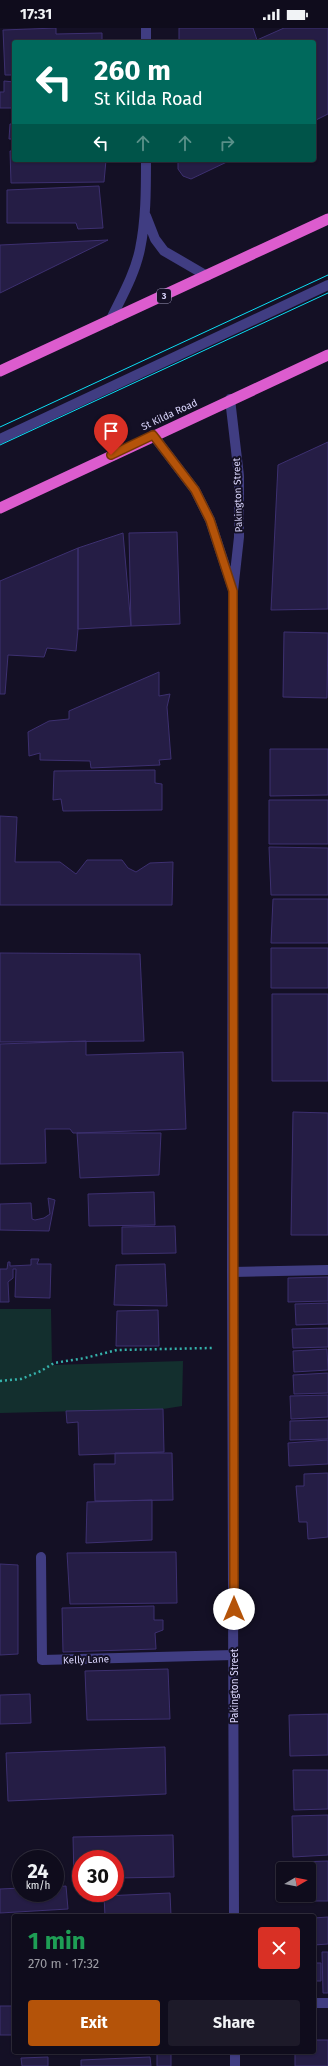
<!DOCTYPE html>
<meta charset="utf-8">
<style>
body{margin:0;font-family:"Fira Sans",sans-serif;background:#1d1a29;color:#f1f3f6;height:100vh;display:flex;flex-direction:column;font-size:15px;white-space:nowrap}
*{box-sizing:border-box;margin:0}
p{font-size:13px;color:#9b9ba3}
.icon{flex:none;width:22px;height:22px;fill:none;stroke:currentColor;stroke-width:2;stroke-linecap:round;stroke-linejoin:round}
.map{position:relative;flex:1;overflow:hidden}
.details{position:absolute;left:12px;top:1886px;width:304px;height:140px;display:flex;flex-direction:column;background:#0f0c1c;border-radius:4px;box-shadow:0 1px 3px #0004,0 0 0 1px #2f2c3b}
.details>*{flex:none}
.hud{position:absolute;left:12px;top:12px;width:304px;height:122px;border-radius:4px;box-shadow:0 1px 3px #0004,0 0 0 1px #2f2c3b;background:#00695c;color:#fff;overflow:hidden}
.needle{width:26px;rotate:80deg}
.tools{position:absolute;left:276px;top:1834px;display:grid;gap:8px}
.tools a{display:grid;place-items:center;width:40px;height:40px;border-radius:4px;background:#0f0c1c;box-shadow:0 1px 3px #0004,0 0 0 1px #2f2c3b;font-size:20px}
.speed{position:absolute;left:12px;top:1822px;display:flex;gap:8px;font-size:20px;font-weight:700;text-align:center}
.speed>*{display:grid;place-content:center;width:52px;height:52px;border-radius:50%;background:#0f0c1c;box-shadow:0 1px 3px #0004,0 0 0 1px #2f2c3b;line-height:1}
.speed small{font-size:10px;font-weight:400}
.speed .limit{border:6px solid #d22;background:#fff;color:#111}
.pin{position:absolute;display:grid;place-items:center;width:34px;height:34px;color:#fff;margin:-41px -17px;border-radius:50% 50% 50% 0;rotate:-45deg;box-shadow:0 0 4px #0007}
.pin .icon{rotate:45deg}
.me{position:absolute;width:44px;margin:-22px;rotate:0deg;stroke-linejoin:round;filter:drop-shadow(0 0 3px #0008)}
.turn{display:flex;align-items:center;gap:14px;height:84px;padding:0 16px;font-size:18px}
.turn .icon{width:52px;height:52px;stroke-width:2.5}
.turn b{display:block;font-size:28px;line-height:34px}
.lanes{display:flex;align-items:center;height:38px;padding:0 16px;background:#0003;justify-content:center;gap:20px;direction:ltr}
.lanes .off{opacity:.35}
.round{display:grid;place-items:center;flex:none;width:42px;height:42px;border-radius:4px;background:#1d1a29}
.summary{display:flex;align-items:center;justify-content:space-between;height:68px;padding:0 16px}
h1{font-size:24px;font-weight:700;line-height:30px;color:#1e9e55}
.primary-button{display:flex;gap:8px;margin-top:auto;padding:8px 16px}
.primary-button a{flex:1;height:46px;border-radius:4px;background:#b45309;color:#fff;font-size:16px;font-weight:700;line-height:46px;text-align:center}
.primary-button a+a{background:#1d1a29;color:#f1f3f6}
.status{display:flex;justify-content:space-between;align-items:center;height:28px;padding:0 20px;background:#0f0c1c;direction:ltr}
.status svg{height:11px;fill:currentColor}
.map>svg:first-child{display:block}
.green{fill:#132f2e}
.building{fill:#251d45;stroke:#3d3070}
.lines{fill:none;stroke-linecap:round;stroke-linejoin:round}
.path{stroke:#35b2ab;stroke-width:2.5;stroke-dasharray:2 3;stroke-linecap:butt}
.service{stroke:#403d82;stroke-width:10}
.minor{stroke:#403d82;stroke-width:10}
.trunk{stroke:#dc5cce;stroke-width:11}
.tram{stroke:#0bddf4;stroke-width:1}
.route-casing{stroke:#753606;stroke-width:10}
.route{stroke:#b45309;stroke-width:7}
.labels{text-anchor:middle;stroke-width:4;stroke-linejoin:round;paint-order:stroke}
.shield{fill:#141025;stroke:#9f9bbc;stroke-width:1}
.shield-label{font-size:9px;font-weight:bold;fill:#dbd6fd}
.street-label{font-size:10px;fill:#dbd6fd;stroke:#141025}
</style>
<div class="status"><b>17:31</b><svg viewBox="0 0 49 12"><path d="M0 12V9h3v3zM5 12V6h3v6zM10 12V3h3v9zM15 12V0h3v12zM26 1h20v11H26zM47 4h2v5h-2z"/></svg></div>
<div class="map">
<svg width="328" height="2038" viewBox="0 0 328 2038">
<rect width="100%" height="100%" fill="#141025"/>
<!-- green -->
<path class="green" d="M0,1281H51L52,1337L183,1333L182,1378L163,1381L0,1385Z"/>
<!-- building -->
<path class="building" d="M56,0V6L102,5V14H14V47H5L3,2Z
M179,0H253L257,12L284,0H328V86L314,93V14H179Z
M4,53L14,54V77L12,80H0V64H4Z
M10,96H14V111H9Z
M10,123H14V132H106L104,154L11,155Z
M178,132H231L191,151L183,148L178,141Z
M99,158L103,200L78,201L76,195H7V162Z
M108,212L0,265V217Z
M328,414V581L271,582L278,437Z
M177,504L180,596L131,598L129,505Z
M123,505L131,598L78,601V520Z
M78,520V601L76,623L47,620L44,629L8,627L5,666H0V553Z
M284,604L328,605L327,670L283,669Z
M159,644V668L170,666L167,679L171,731L159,732L160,737L91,740L90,733L40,732V725L29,728L28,704L49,693L69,691V683Z
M270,721H328V767L270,768Z
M155,742V755L162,756V782L63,783L61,771L53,772L54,743Z
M269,772H328V816H269Z
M0,788L17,789L15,834H60L76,846L87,832H122L128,840L136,844L150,835L173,834L172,877H0Z
M269,819L328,820V867H271Z
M273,871H328V915H271Z
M271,920H328V960H271Z
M0,925L140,926L144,1013L0,1014Z
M272,966H328V1053H272Z
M86,1013V1027L183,1024L186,1101L77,1105H73L70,1101H45L46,1135L0,1136V1016Z
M293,1084L328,1085V1207H291Z
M77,1105H161L159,1147L80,1150Z
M154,1164L155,1197L89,1198L88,1166Z
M48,1170L55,1172L49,1203L0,1202V1176L31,1175L32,1191L35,1192L44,1190L50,1186Z
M175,1198L176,1225L122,1226V1199Z
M31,1231H39L37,1236H51L50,1270L15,1269L16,1241H13V1250L8,1254L9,1274H0V1241H7L8,1234H10V1238L31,1237Z
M165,1236L167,1278L114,1277L116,1237Z
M328,1249V1273L288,1274V1250Z
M328,1275V1296L296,1297L295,1276Z
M158,1282L159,1318H116L117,1283Z
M328,1300V1319L293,1320L292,1301Z
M327,1321L328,1342L294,1344L293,1323Z
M328,1345V1365L294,1366L293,1347Z
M328,1367V1389L291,1391L290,1368Z
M163,1381L164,1424L79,1427L78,1394L67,1395L66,1383Z
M328,1392V1411L290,1412V1393Z
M328,1412V1436L289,1438L288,1415Z
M115,1425H172L173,1472L95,1473L94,1436H115Z
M328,1445V1509L308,1511L307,1494H299L296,1458H304V1446Z
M152,1472V1512L86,1515L87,1474Z
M176,1524L177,1575L70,1576L67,1525Z
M0,1536L18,1537V1626L0,1627Z
M154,1578V1592H163V1602L155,1605L156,1621L63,1624L62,1580Z
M168,1641L170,1691L87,1692L85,1643Z
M30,1666L31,1695L0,1696V1667Z
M328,1686V1727L290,1728L289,1687Z
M165,1719L166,1766L8,1773L6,1725Z
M293,1742H328V1781L294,1782Z
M328,1787V1827L293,1829L292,1788Z
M173,1807L174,1849L115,1850V1831H81V1850H74L73,1809Z
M328,1833V1873H294V1867H309V1841H300L299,1834Z
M66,1858L68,1881L0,1885V1861L21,1860V1865H55V1859Z
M170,1865L171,1888H105L104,1868Z
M328,1889V1916L314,1917V1890Z
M322,1924H328V1965H323Z
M314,1935H321V1953H314Z
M0,1978H14V2007H0Z
M314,2012H328V2038H295V2024H314Z
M157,2024H171V2038H157Z
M48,2029V2038H22L21,2030Z
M150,2029L151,2038H81V2032Z"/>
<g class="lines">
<!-- path -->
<path class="path" d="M0,1353L21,1351L41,1343L54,1335L85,1330L117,1322L212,1320"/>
<!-- service -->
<path class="service" d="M0,411L328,257
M232,1244L328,1242
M41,1529L42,1632L234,1627"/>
<!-- minor -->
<path class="minor" d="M146,0V14
M146,188L155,211L164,223L207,248
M110,293C121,270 135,246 140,221C146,192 146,162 146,132
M230,371L239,448V509L233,563L232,1244L234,1888
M153,407L195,462L210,492L232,559
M314,1975H328
M235,2024V2038"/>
<!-- trunk -->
<path class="trunk" d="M0,343L328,191
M0,480L328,327"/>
<!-- tram -->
<path class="tram" d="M0,399L328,247
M0,417L328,265"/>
</g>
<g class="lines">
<defs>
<path id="route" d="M111,427L153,407L195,462L210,492L233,563L234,1581"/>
</defs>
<!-- route casing -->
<use href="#route" class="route-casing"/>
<!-- route -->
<use href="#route" class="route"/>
</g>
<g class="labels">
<!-- shield labels -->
<rect class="shield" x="157" y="261" width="14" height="14" rx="3"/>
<g class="shield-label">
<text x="164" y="271">3</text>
</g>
<!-- street labels -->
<g class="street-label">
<text transform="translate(169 386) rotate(-25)" y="4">St Kilda Road</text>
<text transform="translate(237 467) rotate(-92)" y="4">Pakington Street</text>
<text transform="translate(86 1631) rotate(-2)" y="4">Kelly Lane</text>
<text transform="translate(234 1658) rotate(-90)" y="4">Pakington Street</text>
</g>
</g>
</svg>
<div class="tools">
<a><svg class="needle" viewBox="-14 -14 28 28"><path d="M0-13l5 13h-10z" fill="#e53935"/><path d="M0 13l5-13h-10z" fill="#9b9ba3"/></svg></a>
</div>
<div class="speed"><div>24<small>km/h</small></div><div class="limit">30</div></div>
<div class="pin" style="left:111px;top:427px;background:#d93025"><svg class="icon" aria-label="arrive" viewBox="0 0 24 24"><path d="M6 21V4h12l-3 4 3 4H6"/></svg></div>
<svg class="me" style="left:234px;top:1581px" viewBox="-20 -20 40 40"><circle r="19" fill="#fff"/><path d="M0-13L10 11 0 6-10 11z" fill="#b45309"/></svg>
<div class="hud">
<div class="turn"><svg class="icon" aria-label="left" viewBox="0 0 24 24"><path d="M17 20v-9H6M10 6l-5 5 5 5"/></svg><div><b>260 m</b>St Kilda Road</div></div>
<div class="lanes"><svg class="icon" aria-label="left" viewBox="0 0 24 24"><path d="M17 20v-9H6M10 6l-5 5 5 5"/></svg><svg class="icon off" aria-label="ahead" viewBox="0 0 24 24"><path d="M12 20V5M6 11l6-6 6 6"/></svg><svg class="icon off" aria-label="ahead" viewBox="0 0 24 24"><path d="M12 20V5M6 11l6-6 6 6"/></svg><svg class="icon off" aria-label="right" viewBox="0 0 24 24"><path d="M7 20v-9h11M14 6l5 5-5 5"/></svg></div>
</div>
<section class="details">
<div class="summary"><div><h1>1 min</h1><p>270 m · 17:32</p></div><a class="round" style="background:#d93025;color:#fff"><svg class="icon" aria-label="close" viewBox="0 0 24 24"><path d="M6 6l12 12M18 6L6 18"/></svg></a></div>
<div class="primary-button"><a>Exit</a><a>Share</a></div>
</section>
</div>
